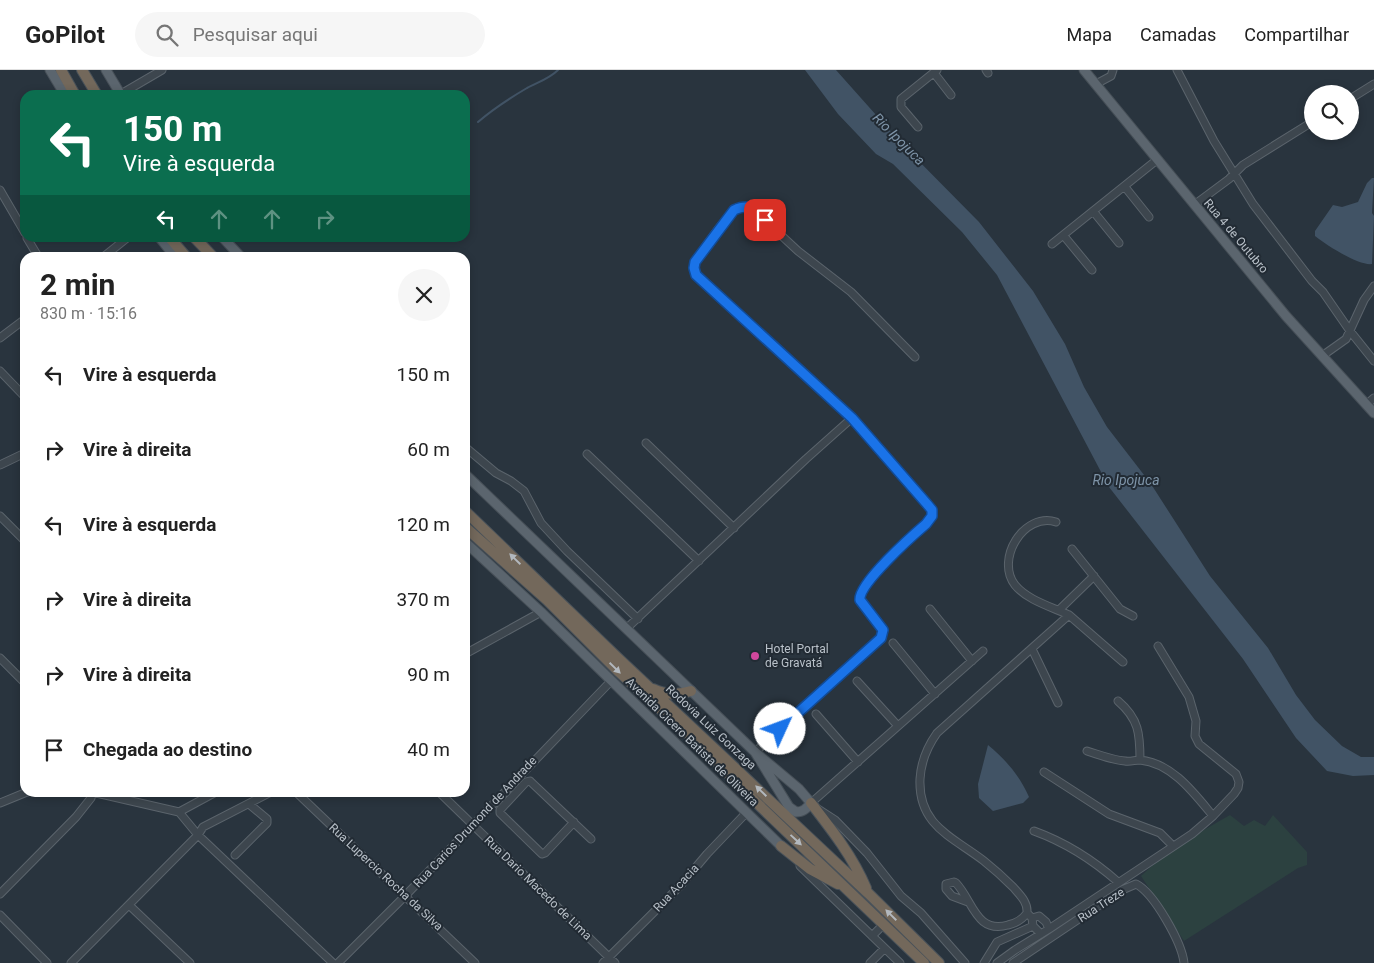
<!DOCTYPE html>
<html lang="pt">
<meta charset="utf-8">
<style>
body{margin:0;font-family:Roboto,sans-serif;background:#f6f6f6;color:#222;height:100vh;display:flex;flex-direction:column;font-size:19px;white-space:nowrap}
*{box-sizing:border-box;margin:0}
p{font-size:16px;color:#767676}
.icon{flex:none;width:28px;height:28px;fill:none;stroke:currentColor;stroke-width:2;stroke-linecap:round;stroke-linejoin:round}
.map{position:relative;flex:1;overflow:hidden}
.panel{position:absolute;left:20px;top:182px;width:450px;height:545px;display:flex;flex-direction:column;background:#fff;border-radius:15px;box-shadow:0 2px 8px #0003}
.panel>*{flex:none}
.hud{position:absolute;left:20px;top:20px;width:450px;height:152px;border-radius:15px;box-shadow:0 2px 8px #0003;background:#0b6e4f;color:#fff;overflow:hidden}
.tools{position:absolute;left:1304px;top:15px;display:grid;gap:10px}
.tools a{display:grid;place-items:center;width:55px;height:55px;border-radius:50%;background:#fff;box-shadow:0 2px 8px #0003;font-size:25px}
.pin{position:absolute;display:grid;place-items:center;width:42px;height:42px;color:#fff;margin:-21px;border-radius:10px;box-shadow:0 2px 8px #0006}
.me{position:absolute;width:55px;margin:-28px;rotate:47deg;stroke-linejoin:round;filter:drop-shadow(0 0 4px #0008)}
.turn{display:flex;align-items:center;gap:18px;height:105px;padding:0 20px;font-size:22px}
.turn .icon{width:65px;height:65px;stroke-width:2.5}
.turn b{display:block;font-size:35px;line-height:42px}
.lanes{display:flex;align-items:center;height:48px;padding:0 20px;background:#0003;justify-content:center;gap:25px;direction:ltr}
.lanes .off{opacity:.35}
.round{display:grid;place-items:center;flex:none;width:52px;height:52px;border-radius:26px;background:#f6f6f6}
.head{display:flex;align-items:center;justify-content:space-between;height:85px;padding:0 20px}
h1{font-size:30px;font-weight:700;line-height:38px}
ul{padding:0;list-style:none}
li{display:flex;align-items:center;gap:15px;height:75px;padding:0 20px}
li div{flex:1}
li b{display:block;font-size:19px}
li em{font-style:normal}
header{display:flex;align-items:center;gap:30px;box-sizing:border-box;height:70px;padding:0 25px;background:#fff;border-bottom:1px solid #e0e0e0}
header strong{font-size:24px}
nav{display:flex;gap:28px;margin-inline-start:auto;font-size:18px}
.search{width:350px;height:45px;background:#f6f6f6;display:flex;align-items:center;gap:12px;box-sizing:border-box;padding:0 18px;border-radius:28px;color:#767676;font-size:19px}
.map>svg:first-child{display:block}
.green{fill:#2c4140}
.water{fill:#415365}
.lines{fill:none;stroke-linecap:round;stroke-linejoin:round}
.stream{stroke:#415365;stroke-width:2}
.minor-casing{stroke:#5b646c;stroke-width:9}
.major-casing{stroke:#464f57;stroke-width:11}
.highway-casing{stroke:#485159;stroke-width:12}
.minor{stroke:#3d464e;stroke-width:7}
.major{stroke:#5b656e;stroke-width:9}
.highway{stroke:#73685b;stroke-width:10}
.oneway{fill:#b2b8be}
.route-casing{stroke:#114b97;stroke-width:12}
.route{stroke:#1a73e8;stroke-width:9}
.hotel-dot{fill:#d1479c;stroke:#222b34;stroke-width:2}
.labels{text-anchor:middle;stroke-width:4;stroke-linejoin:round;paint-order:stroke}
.street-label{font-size:12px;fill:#b9c1c9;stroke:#222b34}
.poi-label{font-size:12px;fill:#b9c1c9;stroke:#222b34;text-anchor:start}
.water-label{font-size:14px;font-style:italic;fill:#7e94a8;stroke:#222b34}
</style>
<header>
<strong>GoPilot</strong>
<div class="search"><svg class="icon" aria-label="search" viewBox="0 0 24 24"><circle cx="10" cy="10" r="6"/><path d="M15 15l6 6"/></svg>Pesquisar aqui</div>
<nav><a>Mapa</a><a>Camadas</a><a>Compartilhar</a></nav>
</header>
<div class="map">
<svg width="1374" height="893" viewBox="0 0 1374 893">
<rect width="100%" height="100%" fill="#29343e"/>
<!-- green -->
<path class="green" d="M1230,745L1244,756L1254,750L1265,756L1273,745L1307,782V795L1298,798L1184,871L1141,806C1166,781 1200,762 1230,745Z"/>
<!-- water -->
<path class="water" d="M805,0H836L901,73L979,152L1033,221L1065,274L1084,317L1107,357L1151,414L1210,506L1268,578L1296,625L1315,650L1342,676L1361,687H1374V705L1353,706L1327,701L1296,668L1243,589L1109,417L997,205L962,162L893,94L876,84L838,44Z
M1372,108H1374L1372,143L1374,146L1372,194C1359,196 1326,175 1315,166V161L1333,135L1342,137L1358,132L1367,113Z
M988,675C1006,690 1020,706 1029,727L1023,733L993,741L979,728L978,714Z"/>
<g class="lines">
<!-- stream -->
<path class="stream" d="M478,52C493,39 510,28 527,18C538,12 549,9 558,0"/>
<defs>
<path id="minor" d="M986,0L988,3
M1177,0L1214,71L1253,134L1312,211L1323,222L1350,261L1374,291
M934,3L951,25
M1096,14L1111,6L1113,0
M121,24L162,0
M1350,29L1374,14
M918,57L901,37V29L937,0
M1125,117L1149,147
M0,120L25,163
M1194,135L1229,109L1243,95L1312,52
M1093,141L1119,173
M1064,166L1092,200
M27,168L39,188
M1052,174L1158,89
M102,188L127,168
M0,268L25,249
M1322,286L1346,269L1364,230L1374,216
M0,301L25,327
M1366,335L1374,328
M646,373L734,458
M465,377L496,403L511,411L524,421L541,453L567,481L638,549
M587,384L699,491
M0,395L25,383
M0,446L25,471
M1056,452C1024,442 995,489 1015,515C1027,530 1052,537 1069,545
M1072,479L1120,539L1133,546
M930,539L972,591
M1059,540L1094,506
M626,559L806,389L852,348
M893,573L935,624
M1158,576L1189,627L1196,651L1195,666L1199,674L1236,704L1239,712L1238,718L1234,724L1213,746
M1032,579L1058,633
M465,584L541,542
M0,588L25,613
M857,611L898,656
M1118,631C1139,649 1140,664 1140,690
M816,644L858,692
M755,682L881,568L883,560L860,530C857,512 916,465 930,450L932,446V441L861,357L700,210L694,198L695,192C704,180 727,142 740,138C746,136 750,138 755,141L798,181L851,222L915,287
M1044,702L1109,744L1160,763L1173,776
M92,722L179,742
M296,722L475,893
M439,722L615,893
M0,733L27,722
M811,733L983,581
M818,739L835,750L867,783L901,826L921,843L965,893
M179,742L198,765L333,893
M179,742L216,722
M574,752L545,783L542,784L500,743V740L526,712L530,711L531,712L591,769
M1034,761C1067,773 1092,789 1118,812
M235,785L267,753V749L249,734
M800,796L900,893
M0,824L76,747L91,728L92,723
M968,832L952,826L946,819V814L954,812L956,813C973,831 976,864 1008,855C1017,853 1022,850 1027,843
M129,835L190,893
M0,845L47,893
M1032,848L1039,846L1046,852L1049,859
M1041,864L1033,856L1032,848L1027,843C1028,832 1020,825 1013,817C1004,808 994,799 984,791C953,767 918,756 920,709C921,692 927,677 937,663L1069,545L1123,592
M872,866L884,854
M71,893L198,765L203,757L271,722
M338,893L405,826L611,611
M603,893L680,816L707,784L747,742
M870,893L884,879
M984,893L997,872L1033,856
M997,893L1015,880L1049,859L1192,764L1213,746C1194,723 1172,693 1140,690C1135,690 1130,692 1125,691C1112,690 1100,685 1087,681
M1013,893L1122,820L1136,814C1154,823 1182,873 1184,893"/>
<path id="major" d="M50,0L65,25
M106,0L121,25
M1084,0L1286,246L1374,343
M160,168L176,188
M223,168L242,188
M465,404L755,682L799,719L811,733C806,739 803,742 796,742L789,737L755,682
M465,472L541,542L781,776"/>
<path id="highway" d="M61,0L75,25
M82,0L97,25
M170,168L187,188
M195,168L214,188
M465,441L618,588L868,823L939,893
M465,457L547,530L618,601L699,674L762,738L924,893
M653,619C666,625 677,625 691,621
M811,733C832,760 853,787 866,818
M781,776L810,799L838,814"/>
</defs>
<!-- minor casing -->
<use href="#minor" class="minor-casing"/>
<!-- major casing -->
<use href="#major" class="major-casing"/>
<!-- highway casing -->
<use href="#highway" class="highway-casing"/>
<!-- minor -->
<use href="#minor" class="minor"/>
<!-- major -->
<use href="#major" class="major"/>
<!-- highway -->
<use href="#highway" class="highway"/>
</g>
<!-- one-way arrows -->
<defs><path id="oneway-solid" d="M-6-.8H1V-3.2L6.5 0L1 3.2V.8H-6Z" transform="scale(1.25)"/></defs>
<g class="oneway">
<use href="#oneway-solid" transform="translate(515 489) rotate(-136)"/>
<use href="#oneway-solid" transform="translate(615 598) rotate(44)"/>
<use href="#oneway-solid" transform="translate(761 721) rotate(-136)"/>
<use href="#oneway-solid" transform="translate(796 770) rotate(43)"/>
<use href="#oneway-solid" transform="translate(891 845) rotate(-135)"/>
</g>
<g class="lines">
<defs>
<path id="route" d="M765,150C754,139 750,133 734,140L695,192L694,198L696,205L852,348L927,434L932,440V446L926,454C912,466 858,514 860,530L883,560L881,568L780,659"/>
</defs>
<!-- route casing -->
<use href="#route" class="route-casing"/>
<!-- route -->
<use href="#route" class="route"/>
</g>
<!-- markers -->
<circle class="hotel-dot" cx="755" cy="586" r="5"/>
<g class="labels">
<!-- street labels -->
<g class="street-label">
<text transform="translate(1236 166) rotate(50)" y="4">Rua 4 de Outubro</text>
<text transform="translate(711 657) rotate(43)" y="4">Rodovia Luiz Gonzaga</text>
<text transform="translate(692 672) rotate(44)" y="4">Avenida Cicero Batista de Oliveira</text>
<text transform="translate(475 752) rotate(-47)" y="4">Rua Carios Drumond de Andrade</text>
<text transform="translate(386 807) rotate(43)" y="4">Rua Lupercio Rocha da Silva</text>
<text transform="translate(538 818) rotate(44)" y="4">Rua Dario Macedo de Lima</text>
<text transform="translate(676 818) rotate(-47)" y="4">Rua Acacia</text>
<text transform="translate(1101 835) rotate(-33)" y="4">Rua Treze</text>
</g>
<!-- poi labels -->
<g class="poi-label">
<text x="765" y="583">Hotel Portal<tspan x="765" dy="14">de Gravatá</tspan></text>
</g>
<!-- water labels -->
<g class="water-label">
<text transform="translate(899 69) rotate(45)" y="5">Rio Ipojuca</text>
<text x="1126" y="415">Rio Ipojuca</text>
</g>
</g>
</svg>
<div class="tools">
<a><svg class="icon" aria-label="search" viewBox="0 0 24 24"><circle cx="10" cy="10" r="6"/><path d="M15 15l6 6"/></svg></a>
</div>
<div class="pin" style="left:765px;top:150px;background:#d93025"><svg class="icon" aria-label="arrive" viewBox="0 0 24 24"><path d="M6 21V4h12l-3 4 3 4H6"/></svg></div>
<svg class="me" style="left:780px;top:659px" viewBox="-20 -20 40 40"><circle r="19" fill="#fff"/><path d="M0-13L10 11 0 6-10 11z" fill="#1a73e8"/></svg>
<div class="hud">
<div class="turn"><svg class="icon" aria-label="left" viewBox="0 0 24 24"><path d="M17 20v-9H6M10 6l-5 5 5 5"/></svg><div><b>150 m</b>Vire à esquerda</div></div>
<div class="lanes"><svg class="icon" aria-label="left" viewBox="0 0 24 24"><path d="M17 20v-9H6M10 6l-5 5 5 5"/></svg><svg class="icon off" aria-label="ahead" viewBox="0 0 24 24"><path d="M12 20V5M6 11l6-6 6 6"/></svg><svg class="icon off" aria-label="ahead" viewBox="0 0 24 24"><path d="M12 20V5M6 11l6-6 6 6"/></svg><svg class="icon off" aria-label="right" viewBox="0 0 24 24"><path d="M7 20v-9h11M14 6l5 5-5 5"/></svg></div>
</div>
<section class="panel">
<div class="head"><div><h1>2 min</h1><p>830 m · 15:16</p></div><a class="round"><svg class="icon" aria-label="close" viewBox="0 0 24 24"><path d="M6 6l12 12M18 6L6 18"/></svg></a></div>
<ul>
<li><svg class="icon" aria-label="left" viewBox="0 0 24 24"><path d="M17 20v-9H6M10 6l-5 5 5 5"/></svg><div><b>Vire à esquerda</b></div><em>150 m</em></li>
<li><svg class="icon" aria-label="right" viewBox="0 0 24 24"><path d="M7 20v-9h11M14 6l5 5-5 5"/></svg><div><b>Vire à direita</b></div><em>60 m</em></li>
<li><svg class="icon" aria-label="left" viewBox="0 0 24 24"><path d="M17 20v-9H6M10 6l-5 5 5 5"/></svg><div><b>Vire à esquerda</b></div><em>120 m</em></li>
<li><svg class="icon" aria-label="right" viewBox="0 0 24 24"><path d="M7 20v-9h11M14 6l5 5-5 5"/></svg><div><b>Vire à direita</b></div><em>370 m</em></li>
<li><svg class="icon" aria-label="right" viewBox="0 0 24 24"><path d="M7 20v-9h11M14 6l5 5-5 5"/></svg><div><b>Vire à direita</b></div><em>90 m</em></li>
<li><svg class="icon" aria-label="arrive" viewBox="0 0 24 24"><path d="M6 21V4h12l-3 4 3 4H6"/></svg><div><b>Chegada ao destino</b></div><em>40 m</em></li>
</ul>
</section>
</div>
